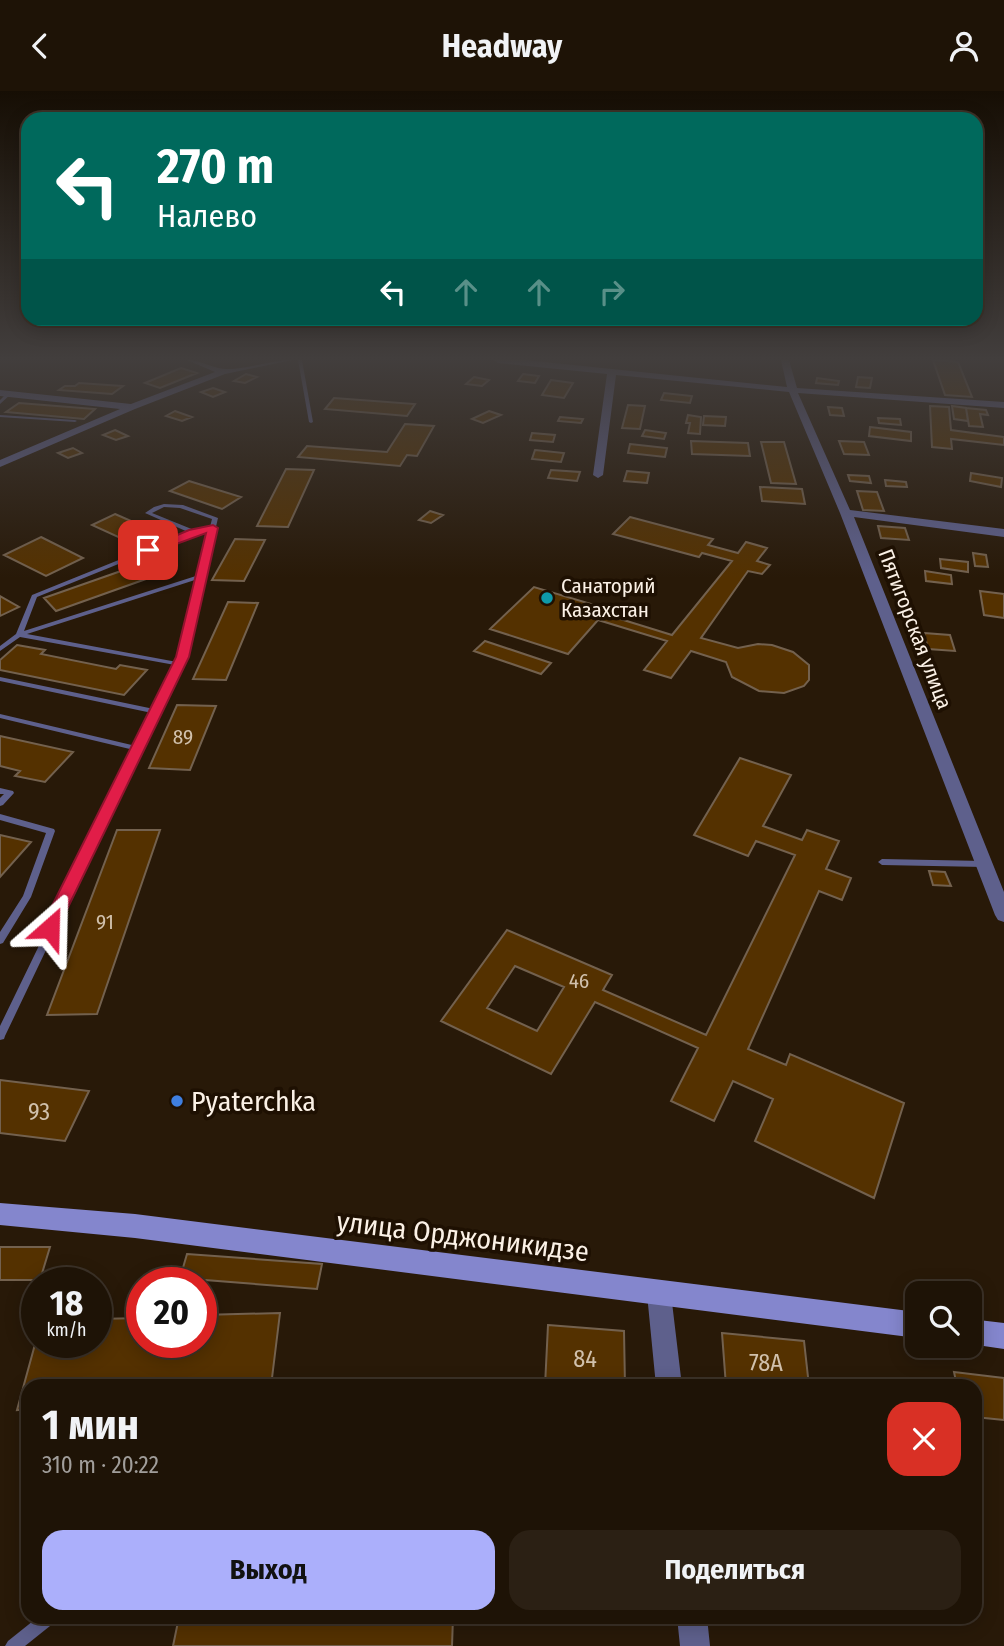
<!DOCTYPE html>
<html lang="ru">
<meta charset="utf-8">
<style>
body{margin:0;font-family:"Fira Sans Condensed",sans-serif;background:#2b2014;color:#f1f3f6;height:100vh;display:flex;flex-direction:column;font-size:26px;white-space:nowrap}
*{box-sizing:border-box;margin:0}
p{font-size:23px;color:#a19e9b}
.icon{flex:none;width:38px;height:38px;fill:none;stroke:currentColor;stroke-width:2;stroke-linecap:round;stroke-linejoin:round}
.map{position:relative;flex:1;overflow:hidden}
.drawer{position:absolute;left:21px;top:1288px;width:961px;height:245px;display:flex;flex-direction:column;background:#1e1306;border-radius:21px;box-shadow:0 4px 18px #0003,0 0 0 2px #3c3228}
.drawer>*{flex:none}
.banner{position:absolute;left:21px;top:21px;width:962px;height:214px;border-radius:21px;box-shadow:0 4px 18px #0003,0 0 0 2px #3c3228;background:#00695c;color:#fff;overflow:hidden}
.tools{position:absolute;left:905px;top:1190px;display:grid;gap:14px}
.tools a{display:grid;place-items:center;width:77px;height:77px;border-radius:14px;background:#1e1306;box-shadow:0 4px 18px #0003,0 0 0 2px #3c3228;font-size:35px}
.speed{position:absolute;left:21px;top:1176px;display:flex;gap:14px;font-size:35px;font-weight:700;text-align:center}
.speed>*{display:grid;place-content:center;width:91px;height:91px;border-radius:50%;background:#1e1306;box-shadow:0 4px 18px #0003,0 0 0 2px #3c3228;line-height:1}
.speed small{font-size:18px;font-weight:400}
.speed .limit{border:10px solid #d22;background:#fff;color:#111}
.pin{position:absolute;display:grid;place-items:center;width:60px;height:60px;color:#fff;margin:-30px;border-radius:14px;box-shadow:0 4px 10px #0006}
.me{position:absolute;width:77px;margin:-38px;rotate:25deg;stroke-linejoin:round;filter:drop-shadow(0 0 5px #0008)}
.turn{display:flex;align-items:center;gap:24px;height:147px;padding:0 21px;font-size:32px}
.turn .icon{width:91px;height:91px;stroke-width:2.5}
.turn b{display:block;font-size:49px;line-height:60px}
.lanes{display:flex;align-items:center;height:66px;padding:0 21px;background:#0003;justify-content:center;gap:35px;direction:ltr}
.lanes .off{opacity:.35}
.round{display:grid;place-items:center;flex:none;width:74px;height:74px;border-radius:21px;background:#2b2014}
.overview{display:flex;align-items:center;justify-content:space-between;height:119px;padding:0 21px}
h1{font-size:42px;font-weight:700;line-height:52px}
.button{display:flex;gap:14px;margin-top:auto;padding:14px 21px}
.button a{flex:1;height:80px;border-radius:21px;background:#abaffb;color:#111;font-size:28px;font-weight:700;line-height:80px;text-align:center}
.button a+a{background:#2b2014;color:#f1f3f6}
header{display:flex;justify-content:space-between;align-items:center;height:91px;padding:0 21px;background:#1e1306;font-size:32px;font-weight:700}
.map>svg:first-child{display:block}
.building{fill:#543100;stroke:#73614e;stroke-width:2;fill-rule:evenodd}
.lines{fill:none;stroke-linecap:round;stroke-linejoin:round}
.lane{fill:#5e608c;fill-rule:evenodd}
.street{fill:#5e608c;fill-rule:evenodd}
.secondary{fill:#8486cd;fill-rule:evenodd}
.route{fill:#e11d48;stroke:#92132f;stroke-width:2}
.culture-dot{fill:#0f9aa8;stroke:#1e1002;stroke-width:2.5}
.shop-dot{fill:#3f7fe0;stroke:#1e1002;stroke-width:2.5}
.labels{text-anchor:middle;stroke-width:7;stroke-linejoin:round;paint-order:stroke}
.far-poi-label{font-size:21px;fill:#fbf1e6;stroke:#1e1002;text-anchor:start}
.far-street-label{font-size:21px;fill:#fbf1e6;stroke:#1e1002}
.number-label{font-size:21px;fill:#d1c1ac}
.near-number-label{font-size:24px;fill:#d1c1ac}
.near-poi-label{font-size:28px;fill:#fbf1e6;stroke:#1e1002;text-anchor:start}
.near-street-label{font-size:28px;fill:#fbf1e6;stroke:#1e1002}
</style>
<header><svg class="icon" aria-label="back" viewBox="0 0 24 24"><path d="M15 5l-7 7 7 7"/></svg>Headway<svg class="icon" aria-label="person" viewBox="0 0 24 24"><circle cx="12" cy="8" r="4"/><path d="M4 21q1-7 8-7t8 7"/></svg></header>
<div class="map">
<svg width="1004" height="1555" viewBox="0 0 1004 1555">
<rect width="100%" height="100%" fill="#281908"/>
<!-- building -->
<path class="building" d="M933,269L958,271L972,306L945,304Z
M181,277L197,282L160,297L145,292Z
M246,283L257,286L245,292L234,290Z
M523,283L539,285L535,292L518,290Z
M474,286L489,289L482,295L466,293Z
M858,286L872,287L870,297L856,296Z
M817,287L839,290L838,294L816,292Z
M551,289L573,292L564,307L542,304Z
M79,292L123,295L112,303L59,299L65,295H75Z
M213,297L225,301L213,306L201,301Z
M664,302L692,305L690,312L661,309Z
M334,307L415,313L407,325L325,318Z
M19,312L95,318L84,328L6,321Z
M628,314L645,315L640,338L622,337Z
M930,315L949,316L951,339L1004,346V354L951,348L952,358L932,356Z
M952,315L966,317L968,330L954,328Z
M828,316L842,317L844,325L830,324Z
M966,317L986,319L988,324L980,323L983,336L969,335Z
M175,320L192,326L182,330L166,325Z
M489,320L501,324L483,332L472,328Z
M688,324L701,326L700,343L688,342L690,332H686Z
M704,325L726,326L725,335L703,334Z
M560,326L583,328L581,332L558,330Z
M878,327L900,328L901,334L879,332Z
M405,333L434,335L417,365L407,364L400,375L298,366L307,355L387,361Z
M870,336L911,341V350L869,345Z
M115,339L128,345L116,349L103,344Z
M645,339L666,342L664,348L642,345Z
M532,342L555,344L553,351L530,349Z
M691,350L748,352L750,365L692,363Z
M839,350L864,351L869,364L844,363Z
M761,351H784L796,393L771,392Z
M630,353L667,357L665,366L628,362Z
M73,357L82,362L68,367L58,362Z
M535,359L564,362L561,371L532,368Z
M286,378L314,379L288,436L257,435Z
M551,379L580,381L577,390L548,387Z
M627,380L649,382L647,392L624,390Z
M971,382L1002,387L1001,396L970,390Z
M848,384L869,385L871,392L850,390Z
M885,389L906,391L907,396L886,395Z
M189,390L241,406L222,418L170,400Z
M760,396L802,398L805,413L762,410Z
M857,400L877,401L884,420L863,419Z
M430,420L443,424L431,432L419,429Z
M115,423L163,444L140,456L92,434Z
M630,426L713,448L708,454L738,462L746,451L767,457L757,470L770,474L762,483L748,480L701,547L738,557L758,553L772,554L793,561L809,574V589L804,595L784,602L759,600L732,586L726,571L691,560L671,587L644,579L667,550L598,529L568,563L490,538L534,496L608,518L604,523L672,544L732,470L702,462L699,466L613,443Z
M878,435L905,437L909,449L881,447Z
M41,446L83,467L46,485L4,464Z
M235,448L265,449L244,490L212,489Z
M973,462L986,464L988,476L975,475Z
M161,466L174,478L56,520L44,507Z
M940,468L968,471V481L941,477Z
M925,480L951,484L952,493L926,490Z
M980,500L1004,503V527L984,524Z
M0,505L19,516L0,525Z
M228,511L258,512L226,589L193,588Z
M924,542L950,544L955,560L928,558Z
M485,550L551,572L541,583L474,560Z
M17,554L45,559L41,563L116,578L120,574L147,579L124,604L0,579V569Z
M177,614L216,615L190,679L149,677Z
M0,645L73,661L45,691L15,685L20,680L0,675Z
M740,667L791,684L763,735L802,749L807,739L839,750L826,778L851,787L842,809L819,800L748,958L786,974L790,963L904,1012L874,1107L755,1050L773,1008L733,990L714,1030L671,1010L698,957L595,911L551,983L441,930L507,839L612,884L603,899L706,944L795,764L756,750L748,765L694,744ZM515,875L564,896L537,940L487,917Z
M117,739H160L97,923L47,924Z
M0,744L31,751L0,786Z
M929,780L945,781L951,795L933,794Z
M0,989L89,1000L65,1050L0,1042Z
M0,1156H50L40,1189H0Z
M187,1163L322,1173L317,1198L180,1187Z
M280,1222L271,1295H28V1318L17,1319L37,1246V1251H96V1228L142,1227V1251H201V1224Z
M548,1234L624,1240L625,1295H545Z
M722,1242L804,1250L809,1295H726Z
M954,1281L1004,1287V1329L975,1326V1295H957Z
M179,1526H453L452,1555H173Z
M551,1526H611V1532Z
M830,1526H881V1531Z"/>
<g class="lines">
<!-- lane -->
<path class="lane" d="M298,269H302L313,331L311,332L309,331Z
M7,302L11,303L0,313V309Z
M0,324L75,329L77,330L75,331L0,326Z
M164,413L183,414L218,427L186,566L5,945L4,948L0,949V935L134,659L0,627V623L136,655L152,622L0,590V586L154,618L175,574L20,546L0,560V555L16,543L32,504L188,441L145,422L154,416ZM164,416L180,417L212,428L210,436L194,439L152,422ZM209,440L199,484L24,540L37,506L195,442ZM198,488L177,571L27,543Z
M0,697L13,700L14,702L3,714L0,715V707L4,703H0Z
M0,723L54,738L55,740L31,806L3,852L0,853V841L23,805L46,742L0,729Z
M882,768L984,770L988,773L984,776L882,774L878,771Z
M38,1526H58L55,1531L25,1555H5L8,1550Z"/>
<!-- street -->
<path class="street" d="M187,269C200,269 212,277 225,278C246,279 270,269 292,269L225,283L135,318L0,376V369L120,318L0,305V299L131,313L215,281Z
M494,269H525L787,296L781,269H789L797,297L1004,311V317L798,302L850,419L1004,438V446L854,426L1004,801V831L998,829L995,824L840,422L789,301L616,284L603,384L598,387L593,384L607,283L498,272Z
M659,1191L668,1194L671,1203L682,1295H656L647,1203L650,1194Z
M677,1526H707L710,1555H680Z"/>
<!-- secondary -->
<path class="secondary" d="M0,1112L135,1123L917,1221V1247L135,1147L0,1134Z
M970,1228L1004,1232V1258L970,1253Z"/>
</g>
<!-- sky -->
<linearGradient id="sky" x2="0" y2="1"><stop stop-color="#160e04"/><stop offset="0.55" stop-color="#423e3d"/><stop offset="1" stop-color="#423e3d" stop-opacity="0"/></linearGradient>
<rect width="1004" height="487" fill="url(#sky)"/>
<!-- route -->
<path class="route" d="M213,434L218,437L189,566L58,837L56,842H44L41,837L176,566L206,442L152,462L142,459L189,439Z"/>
<!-- markers -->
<circle class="culture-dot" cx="547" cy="507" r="7"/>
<circle class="shop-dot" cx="177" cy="1010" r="7"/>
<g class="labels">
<!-- far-poi labels -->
<g class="far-poi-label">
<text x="561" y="502">Санаторий<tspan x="561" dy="24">Казахстан</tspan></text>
</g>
<!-- far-street labels -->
<g class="far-street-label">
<text transform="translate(915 538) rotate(69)" y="7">Пятигорская улица</text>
</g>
<!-- number labels -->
<g class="number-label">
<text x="183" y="653">89</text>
<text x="105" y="838">91</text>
<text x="579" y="897">46</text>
</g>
<!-- near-number labels -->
<g class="near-number-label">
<text x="39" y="1029">93</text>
<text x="585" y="1276">84</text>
<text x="766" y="1280">78А</text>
</g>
<!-- near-poi labels -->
<g class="near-poi-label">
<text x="191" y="1020">Pyaterchka</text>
</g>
<!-- near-street labels -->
<g class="near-street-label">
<text transform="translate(463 1145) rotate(7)" y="10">улица Орджоникидзе</text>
</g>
</g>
</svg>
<div class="tools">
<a><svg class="icon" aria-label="search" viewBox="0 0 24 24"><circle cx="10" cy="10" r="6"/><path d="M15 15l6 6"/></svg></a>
</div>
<div class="speed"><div>18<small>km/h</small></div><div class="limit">20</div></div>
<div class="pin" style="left:148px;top:459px;background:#d93025"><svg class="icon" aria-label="arrive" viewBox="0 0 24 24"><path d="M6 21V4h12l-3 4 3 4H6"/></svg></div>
<svg class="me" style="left:50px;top:837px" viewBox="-20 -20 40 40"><path d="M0-17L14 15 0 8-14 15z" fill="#e11d48" stroke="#fff" stroke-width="4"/></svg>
<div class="banner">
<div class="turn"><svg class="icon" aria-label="left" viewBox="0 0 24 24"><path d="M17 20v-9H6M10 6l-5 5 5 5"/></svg><div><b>270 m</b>Налево</div></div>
<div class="lanes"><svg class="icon" aria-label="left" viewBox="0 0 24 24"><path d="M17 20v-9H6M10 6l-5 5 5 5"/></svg><svg class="icon off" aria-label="ahead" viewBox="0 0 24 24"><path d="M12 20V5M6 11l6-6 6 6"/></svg><svg class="icon off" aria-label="ahead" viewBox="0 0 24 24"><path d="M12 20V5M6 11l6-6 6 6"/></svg><svg class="icon off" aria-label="right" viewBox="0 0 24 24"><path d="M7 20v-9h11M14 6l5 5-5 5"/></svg></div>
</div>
<section class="drawer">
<div class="overview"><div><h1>1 мин</h1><p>310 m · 20:22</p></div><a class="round" style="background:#d93025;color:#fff"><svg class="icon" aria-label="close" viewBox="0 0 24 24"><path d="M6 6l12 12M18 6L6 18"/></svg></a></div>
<div class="button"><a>Выход</a><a>Поделиться</a></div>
</section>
</div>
